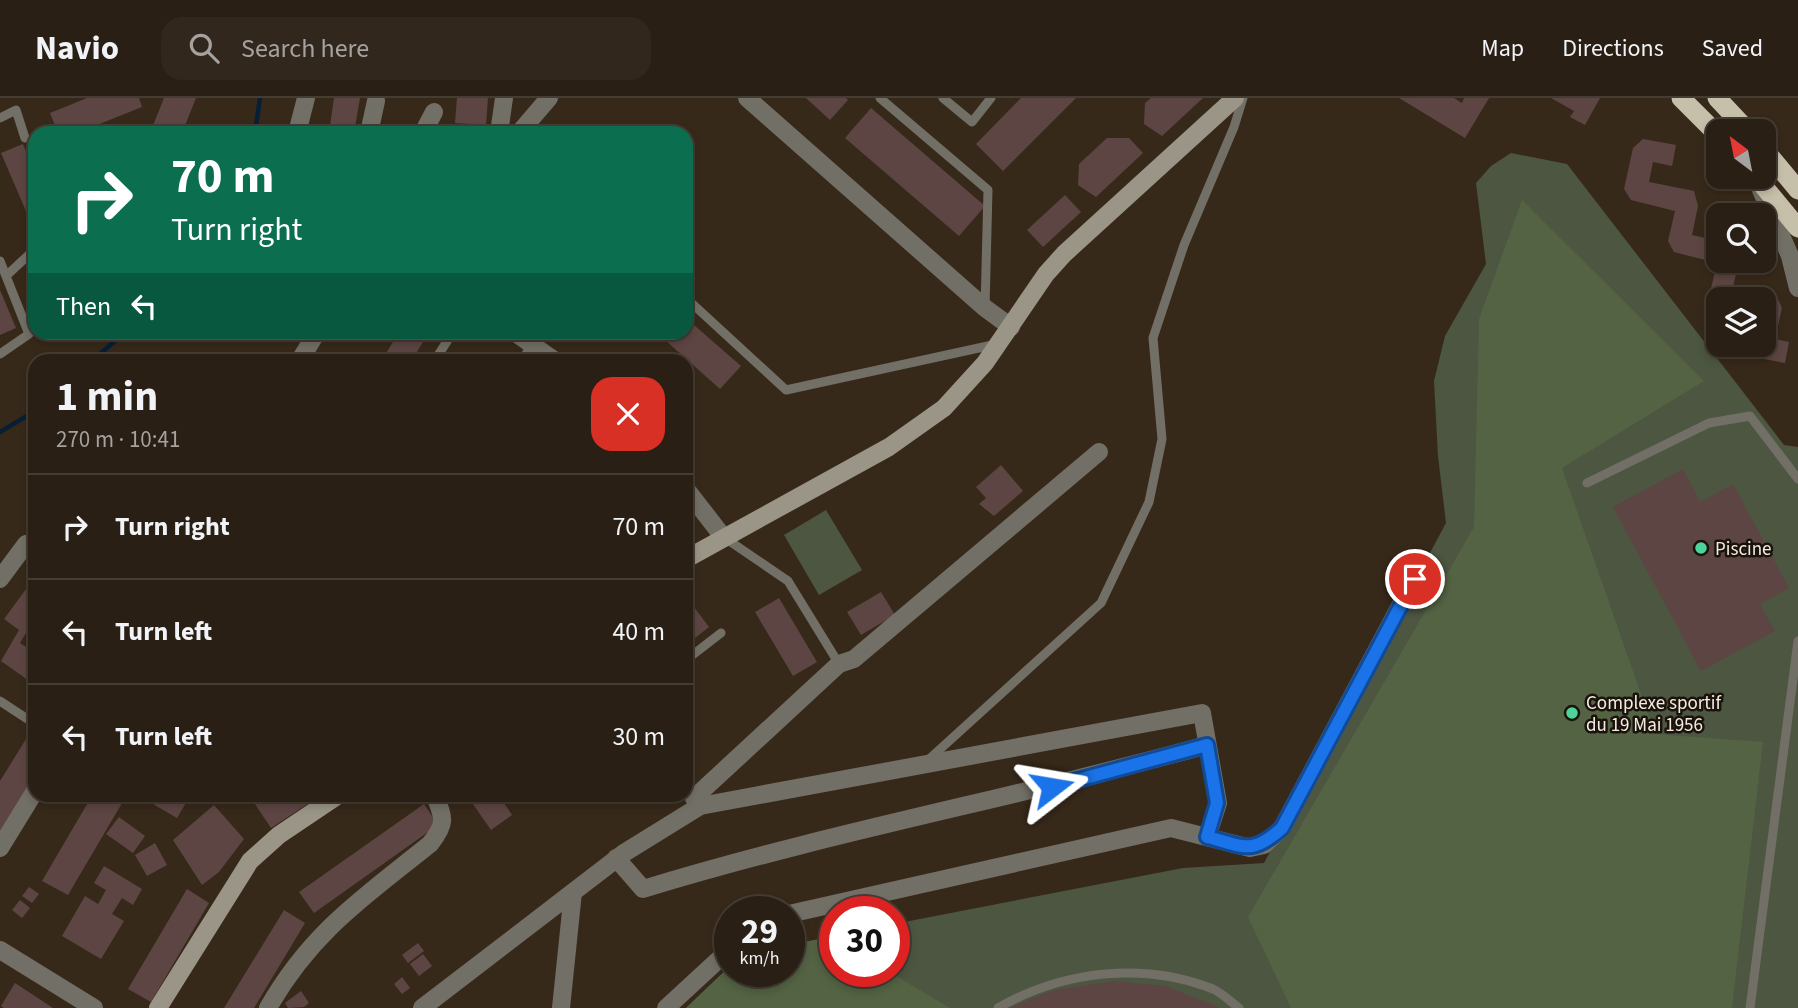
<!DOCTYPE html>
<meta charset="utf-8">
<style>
body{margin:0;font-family:"Source Sans 3",sans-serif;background:#31271d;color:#f1f3f6;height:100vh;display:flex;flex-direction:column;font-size:26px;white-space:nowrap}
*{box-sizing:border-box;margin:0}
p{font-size:23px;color:#a5a2a0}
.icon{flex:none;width:38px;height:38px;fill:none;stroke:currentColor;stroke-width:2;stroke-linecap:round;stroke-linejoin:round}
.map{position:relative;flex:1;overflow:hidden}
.drawer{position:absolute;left:28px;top:256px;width:665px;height:448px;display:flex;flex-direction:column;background:#291f14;border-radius:21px;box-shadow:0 4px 10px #0003,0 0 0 2px #453d34}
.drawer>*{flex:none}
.banner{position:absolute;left:28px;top:28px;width:665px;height:214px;border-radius:21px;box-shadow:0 4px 10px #0003,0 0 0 2px #453d34;background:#0b6e4f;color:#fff;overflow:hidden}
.needle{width:46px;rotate:328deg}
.buttons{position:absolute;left:1706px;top:21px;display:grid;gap:14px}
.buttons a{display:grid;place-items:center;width:70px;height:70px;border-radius:14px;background:#291f14;box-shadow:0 4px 10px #0003,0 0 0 2px #453d34;font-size:35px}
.speed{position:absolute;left:714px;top:798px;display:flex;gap:14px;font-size:35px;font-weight:700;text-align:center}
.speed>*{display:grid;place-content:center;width:91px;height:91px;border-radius:50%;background:#291f14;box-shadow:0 4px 10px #0003,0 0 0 2px #453d34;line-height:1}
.speed small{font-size:18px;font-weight:400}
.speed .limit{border:10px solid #d22;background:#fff;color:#111}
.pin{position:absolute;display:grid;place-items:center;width:60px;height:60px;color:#fff;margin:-30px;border:4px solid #fff;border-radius:50%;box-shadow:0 2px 7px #0007}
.me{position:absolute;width:77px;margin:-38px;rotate:76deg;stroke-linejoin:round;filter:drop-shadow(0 0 5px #0008)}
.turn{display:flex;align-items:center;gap:24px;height:147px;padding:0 28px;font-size:32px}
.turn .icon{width:91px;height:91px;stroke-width:2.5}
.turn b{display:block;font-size:49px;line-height:60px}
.then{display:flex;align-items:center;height:66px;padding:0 28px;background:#0003;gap:14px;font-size:26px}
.round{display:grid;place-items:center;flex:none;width:74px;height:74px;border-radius:21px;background:#31271d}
.headline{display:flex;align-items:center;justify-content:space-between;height:119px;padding:0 28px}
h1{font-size:42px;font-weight:700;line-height:52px}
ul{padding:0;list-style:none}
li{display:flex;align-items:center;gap:21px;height:105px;padding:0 28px;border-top:2px solid #453d34}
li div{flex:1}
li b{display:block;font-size:26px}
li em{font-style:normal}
header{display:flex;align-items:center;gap:42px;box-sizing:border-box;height:98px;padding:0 35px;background:#291f14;border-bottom:2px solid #453d34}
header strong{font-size:33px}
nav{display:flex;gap:38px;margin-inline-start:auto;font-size:24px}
.search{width:490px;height:63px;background:#31271d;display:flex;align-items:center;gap:18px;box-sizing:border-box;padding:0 24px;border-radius:21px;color:#a5a2a0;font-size:26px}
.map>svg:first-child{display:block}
.green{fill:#4c5641}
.forest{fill:#536343}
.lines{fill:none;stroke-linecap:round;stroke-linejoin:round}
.stream{stroke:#071f35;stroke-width:4.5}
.building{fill:#5d4543}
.service{stroke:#726f66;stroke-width:9}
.minor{stroke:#726f66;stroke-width:18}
.tertiary{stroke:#726f66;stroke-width:18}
.secondary{stroke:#9a9586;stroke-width:18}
.trunk{stroke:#c6c0aa;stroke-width:19}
.route-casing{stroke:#114b97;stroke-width:18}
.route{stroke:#1a73e8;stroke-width:12}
.poi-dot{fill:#4cd49b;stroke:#19130c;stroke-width:2.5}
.labels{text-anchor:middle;stroke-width:5;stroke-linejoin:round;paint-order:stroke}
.poi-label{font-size:19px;fill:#f5ebe1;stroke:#19130c;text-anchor:start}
</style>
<header>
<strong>Navio</strong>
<div class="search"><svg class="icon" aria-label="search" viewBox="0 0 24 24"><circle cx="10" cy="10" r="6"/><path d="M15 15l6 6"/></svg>Search here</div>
<nav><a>Map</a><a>Directions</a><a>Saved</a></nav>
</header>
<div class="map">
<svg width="1798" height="910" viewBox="0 0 1798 910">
<rect width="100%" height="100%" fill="#37291a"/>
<!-- green -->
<path class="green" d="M1511,55L1567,66L1784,347L1798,349V910H686L730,868V873H789V847L835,838V873H894V826L1183,770L1264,765L1446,425L1438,358L1434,283L1445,238L1486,166L1476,85L1491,68Z
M826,412L862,472L819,497L784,437Z"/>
<!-- forest -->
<path class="forest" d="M1522,102L1704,283L1562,370L1655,636L1763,644L1732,910H1291L1248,819L1474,429L1479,221Z
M830,839L835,841V873H888L950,910H686L730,868V873H789V847Z"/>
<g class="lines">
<!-- stream -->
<path class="stream" d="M255,35L260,0
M93,262L125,234
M0,334L35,313"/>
</g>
<!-- building -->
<path class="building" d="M87,0H139L142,9L77,35H58L50,15Z
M164,0H196L182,35H150Z
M334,0H360L354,35H329Z
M457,0H488L486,27L455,25Z
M806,0H846L848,2L830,22Z
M1021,0H1076L1003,73L976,46Z
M1151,0H1203L1162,38L1144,26L1145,5Z
M1399,0H1454L1462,5L1464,0H1489L1465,40Z
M1551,0H1600L1585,27L1570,19L1574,13Z
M871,10L985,108L959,138L845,40Z
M1107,40H1129L1143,55L1096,99L1078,87L1079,66Z
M1643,41L1676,47L1672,68L1653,64L1649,84L1694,93L1698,108L1692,137L1718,143V163H1739L1733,189L1776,197L1782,210L1775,241L1789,244L1785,265L1759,260L1752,249L1764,247V201H1718V210L1710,195L1717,165L1674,154L1668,143L1675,113L1631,102L1624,91L1633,50Z
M23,46L35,73V134L1,55Z
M1065,97L1081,114L1043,149L1027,132Z
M0,192L16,230L0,237Z
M686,220L741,268L720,291L656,234H686Z
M399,234H429L412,262H382Z
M1001,367L1023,393L994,418L979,406L986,400L976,389Z
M1683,371L1700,404L1733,386L1789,490L1760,506L1775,533L1701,573L1613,409Z
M35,479V520L20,545L35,555V587L1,563L19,532L4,521Z
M881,494L895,517L861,537L847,514Z
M779,500L817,564L793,578L755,514Z
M694,509L709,529L686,547V514Z
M26,641L35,647V681L0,737V683Z
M93,696H119L125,700L68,797L42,783Z
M149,696H187L190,698L177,720L146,702Z
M270,696H323L271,730L255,706Z
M466,696H498L512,717L491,732Z
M424,706L438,727L314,815L299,794Z
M214,707L244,741L219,774L202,787L173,742Z
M119,719L145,738L133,755L106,736Z
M155,745L167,767L147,778L135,757Z
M104,768L142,791L133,807L122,800L112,816L124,823L101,861L62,838L85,798L98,806L106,792L94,785Z
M29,789L39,796L32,805L22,798Z
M187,791L209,805L151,904L128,891Z
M20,802L30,810L22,820L12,812Z
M284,812L305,825L254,910H224Z
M418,845L424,853L408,865L402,857Z
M423,856L432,868L419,878L410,866Z
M402,879L410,890L402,896L394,886Z
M1114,883L1165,888L1221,910H1008L1055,892Z
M15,885L53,910H4L1,908Z
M301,893L309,905L304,909L288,910L285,905Z"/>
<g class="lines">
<!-- service -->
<path class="service" d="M880,0L988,92L985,210
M943,0L972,24L991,0
M0,20L16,12L25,40
M0,163L29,236L0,256
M6,178L35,151
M686,200L786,292L997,246
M435,262L453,234
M522,262L532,247
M1587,385L1709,325L1750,318L1798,381
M725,440L788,483L839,566
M686,562L721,535
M0,603L35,626
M927,663L1101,505L1149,404L1162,341L1153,240L1184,147L1234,29L1243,0
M998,910C1062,873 1143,863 1213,891C1222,895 1231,904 1239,910
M1750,910L1798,543"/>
<!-- minor -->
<path class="minor" d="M747,0L985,210L1011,229
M297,35L306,0
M369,35L376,3
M423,35L434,14
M499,35L504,0
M519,35L549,0
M1761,92L1790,158L1798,190
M514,234L554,262
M300,262L317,234
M686,391L724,440
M0,481L26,446
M700,708L1202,615L1218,705L1207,739
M0,750L35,693
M616,760L643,791C829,734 1020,699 1207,647
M789,816L1171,730L1250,750L1264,747L1282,730L1415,480
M268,910C311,834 364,799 430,746C447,725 444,720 434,696
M422,910L624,755L700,708L694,700L839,566L854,561L1099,354
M561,910L573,794
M666,910L730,851"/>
<!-- tertiary -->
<path class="tertiary" d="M0,852L94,910"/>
<!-- secondary -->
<path class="secondary" d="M686,461L889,349L944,310L985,265L1046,176L1064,156L1235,0
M158,910L250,763L279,737L340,696"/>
<!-- trunk -->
<path class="trunk" d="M1681,0L1718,37
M1717,0L1748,33
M1764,51L1798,92
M1756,79L1798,130"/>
</g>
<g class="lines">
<defs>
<path id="route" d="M1052,689L1207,647L1217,705L1207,739C1244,748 1251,758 1282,730L1415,481"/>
</defs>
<!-- route casing -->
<use href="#route" class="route-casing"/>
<!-- route -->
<use href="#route" class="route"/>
</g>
<!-- markers -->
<g class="poi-dot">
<circle cx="1701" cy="450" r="7"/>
<circle cx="1572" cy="615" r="7"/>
</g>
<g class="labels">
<!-- poi labels -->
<g class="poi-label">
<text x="1715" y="457">Piscine</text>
<text x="1586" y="611">Complexe sportif<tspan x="1586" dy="22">du 19 Mai 1956</tspan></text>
</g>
</g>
</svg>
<div class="buttons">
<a><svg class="needle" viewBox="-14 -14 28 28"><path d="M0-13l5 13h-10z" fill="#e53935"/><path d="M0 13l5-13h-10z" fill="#a5a2a0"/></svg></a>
<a><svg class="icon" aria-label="search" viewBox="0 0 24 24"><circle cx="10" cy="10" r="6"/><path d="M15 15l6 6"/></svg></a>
<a><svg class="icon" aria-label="layers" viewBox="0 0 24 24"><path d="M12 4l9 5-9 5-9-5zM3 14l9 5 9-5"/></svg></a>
</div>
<div class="speed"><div>29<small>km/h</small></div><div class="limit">30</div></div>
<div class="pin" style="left:1415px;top:481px;background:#d93025"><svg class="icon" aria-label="arrive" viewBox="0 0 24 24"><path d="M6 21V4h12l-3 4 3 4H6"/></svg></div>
<svg class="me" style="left:1052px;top:689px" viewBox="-20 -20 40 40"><path d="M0-17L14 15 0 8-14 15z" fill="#1a73e8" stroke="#fff" stroke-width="4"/></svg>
<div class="banner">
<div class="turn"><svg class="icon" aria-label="right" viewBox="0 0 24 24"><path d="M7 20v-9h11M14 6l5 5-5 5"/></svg><div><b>70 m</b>Turn right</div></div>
<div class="then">Then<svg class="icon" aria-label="left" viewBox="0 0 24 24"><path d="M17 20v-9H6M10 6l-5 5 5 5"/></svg></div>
</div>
<section class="drawer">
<div class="headline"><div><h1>1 min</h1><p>270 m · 10:41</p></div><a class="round" style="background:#d93025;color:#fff"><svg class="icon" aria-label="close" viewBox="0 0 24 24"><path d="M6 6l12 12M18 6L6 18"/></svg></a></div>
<ul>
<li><svg class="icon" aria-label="right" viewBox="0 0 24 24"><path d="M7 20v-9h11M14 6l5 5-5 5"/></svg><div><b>Turn right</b></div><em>70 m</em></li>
<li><svg class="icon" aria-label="left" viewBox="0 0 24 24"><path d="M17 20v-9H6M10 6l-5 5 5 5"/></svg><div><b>Turn left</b></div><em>40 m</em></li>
<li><svg class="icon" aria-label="left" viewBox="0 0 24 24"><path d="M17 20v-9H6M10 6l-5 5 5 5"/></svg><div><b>Turn left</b></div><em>30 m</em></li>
</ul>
</section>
</div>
